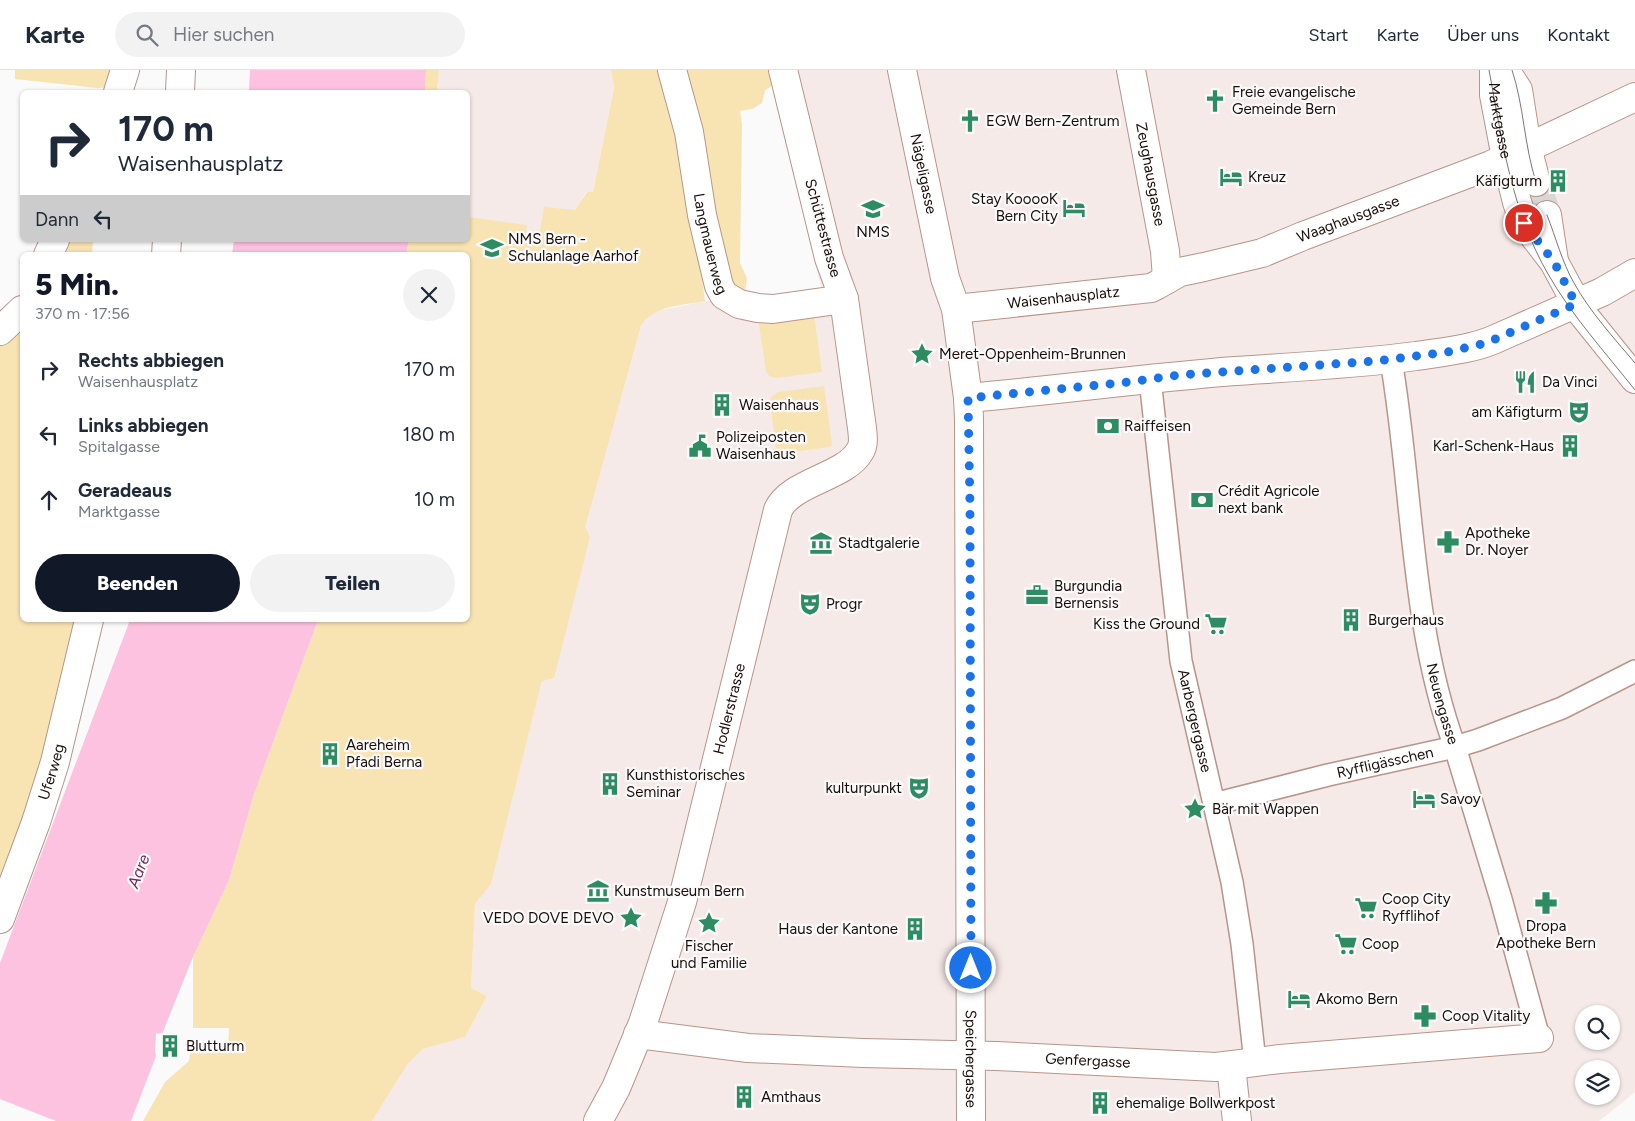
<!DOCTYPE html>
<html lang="de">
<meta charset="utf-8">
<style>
body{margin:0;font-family:Figtree,sans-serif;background:#f2f2f3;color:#1f2937;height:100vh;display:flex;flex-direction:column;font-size:19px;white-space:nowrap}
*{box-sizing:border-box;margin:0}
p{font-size:16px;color:#747a83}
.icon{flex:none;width:28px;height:28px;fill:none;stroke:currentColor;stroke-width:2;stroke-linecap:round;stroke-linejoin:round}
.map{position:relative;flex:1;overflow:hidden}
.sheet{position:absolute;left:20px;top:182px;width:450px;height:370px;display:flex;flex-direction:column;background:#fff;border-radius:8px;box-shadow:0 1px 4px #0004}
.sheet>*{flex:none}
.banner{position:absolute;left:20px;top:20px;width:450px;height:152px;border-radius:8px;box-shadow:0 1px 4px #0004;background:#fff;color:#1f2937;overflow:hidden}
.tools{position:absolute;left:1575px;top:935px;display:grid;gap:10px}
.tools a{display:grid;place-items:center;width:45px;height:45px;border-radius:50%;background:#fff;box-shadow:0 1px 4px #0004;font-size:25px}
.pin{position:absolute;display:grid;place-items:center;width:42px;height:42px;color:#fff;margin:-21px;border:2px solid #fff;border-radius:50%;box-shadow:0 1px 5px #0007}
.me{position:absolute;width:55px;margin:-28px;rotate:0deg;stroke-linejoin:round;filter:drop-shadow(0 0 4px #0008)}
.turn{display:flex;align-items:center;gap:18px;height:105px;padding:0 15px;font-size:22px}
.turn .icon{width:65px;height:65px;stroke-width:2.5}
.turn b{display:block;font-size:35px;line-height:42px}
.then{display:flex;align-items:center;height:48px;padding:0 15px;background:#0003;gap:10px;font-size:19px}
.round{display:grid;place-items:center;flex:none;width:52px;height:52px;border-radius:26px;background:#f2f2f3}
.overview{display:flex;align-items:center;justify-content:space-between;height:85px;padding:0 15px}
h1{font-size:30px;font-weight:800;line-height:38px;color:#111827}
.primary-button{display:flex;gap:10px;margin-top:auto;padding:10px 15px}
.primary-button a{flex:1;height:58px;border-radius:30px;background:#111827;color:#fff;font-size:20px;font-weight:800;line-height:58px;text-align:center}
.primary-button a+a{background:#f2f2f3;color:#1f2937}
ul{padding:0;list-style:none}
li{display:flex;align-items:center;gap:15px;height:65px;padding:0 15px}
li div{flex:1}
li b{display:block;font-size:19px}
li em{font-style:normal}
header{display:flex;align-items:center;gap:30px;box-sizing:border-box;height:70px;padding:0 25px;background:#fff;border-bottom:1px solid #e0e1e3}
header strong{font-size:24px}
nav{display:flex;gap:28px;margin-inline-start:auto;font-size:18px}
.search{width:350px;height:45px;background:#f2f2f3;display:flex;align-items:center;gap:12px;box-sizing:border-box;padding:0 18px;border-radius:28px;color:#747a83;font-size:19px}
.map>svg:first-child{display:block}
.built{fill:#f5eae8;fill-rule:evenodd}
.green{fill:#f8e3b3}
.water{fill:#fcc2df}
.pier{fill:#fafafa}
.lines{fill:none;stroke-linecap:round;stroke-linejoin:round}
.minor-tunnel{stroke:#d8d7d6;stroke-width:28;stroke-dasharray:28 14;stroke-linecap:butt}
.pedestrian-casing{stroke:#b7958a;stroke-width:24}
.minor-casing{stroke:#b7958a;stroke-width:30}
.tertiary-casing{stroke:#b7958a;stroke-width:30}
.pedestrian{stroke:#fff;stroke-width:21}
.minor{stroke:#fff;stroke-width:28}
.tertiary{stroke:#fff;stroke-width:28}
.tram{stroke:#7d7674;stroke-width:1}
.route{stroke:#1a73e8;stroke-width:9;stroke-dasharray:0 16.2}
.labels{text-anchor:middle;stroke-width:4.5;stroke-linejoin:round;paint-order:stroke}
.poi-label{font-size:15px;fill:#1a0e0a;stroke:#fafafa;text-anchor:start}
.street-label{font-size:15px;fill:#1a0e0a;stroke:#fafafa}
.water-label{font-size:16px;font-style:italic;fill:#772656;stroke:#fafafa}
</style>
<header>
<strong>Karte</strong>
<div class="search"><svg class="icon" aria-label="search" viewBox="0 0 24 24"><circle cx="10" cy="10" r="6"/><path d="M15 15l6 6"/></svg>Hier suchen</div>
<nav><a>Start</a><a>Karte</a><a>Über uns</a><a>Kontakt</a></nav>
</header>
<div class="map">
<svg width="1635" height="1051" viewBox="0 0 1635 1051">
<rect width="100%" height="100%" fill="#fafafa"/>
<!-- built -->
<path class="built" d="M439,0H611L614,18L593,122H586L575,140L538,171L468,185V22H437Z
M768,0H1635V1022L1618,1036L1599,1051H372L407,995L423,979L465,967L487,926L471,918L475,834L491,813L542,611L590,467L584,457L640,260L643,251L649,245L657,241L705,231L740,228L759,230L822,220ZM1584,944H1611V971H1584ZM1584,999H1611V1026H1584Z"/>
<!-- green -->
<path class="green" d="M15,0H116L113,16L98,18L15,9Z
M426,0H439L437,22H425Z
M611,0H671L694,146L705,231C685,235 651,236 641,256L585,457L590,467L554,608L542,611L491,814L475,834L471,918L487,926L465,967L423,979L407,995L372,1051H143L165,1012L189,991L191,977L228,979L229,958H193V887L229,810L254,724L318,550H468V185H406L409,170H468V147L527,155L525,169L538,171L544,137L575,140L587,122H593L614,18Z
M673,0H768L772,16L765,20L762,33L752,39L740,41L742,54L740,193L747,208L745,223L733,229Z
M66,170H93L92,185H59Z
M814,245L822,302L777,308L769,306L766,301L758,248Z
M22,251V550H79L47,682L0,826V270Z
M824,316L832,375L830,377L777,384L770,333L771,327L778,322Z"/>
<!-- water -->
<path class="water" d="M250,0H426L425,22H249Z
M234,170H409L406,185H232Z
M130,550H318L254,724L229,810L193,887L162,964L156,963L155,981L156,986L131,1051H0V893Z"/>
<!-- pier -->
<path class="pier" d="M0,1029L56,1051H0Z"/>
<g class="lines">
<!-- minor-tunnel -->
<path class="minor-tunnel" d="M1536,112L1547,145"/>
<defs>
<g id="pedestrian">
<path id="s1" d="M1391,290C1413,418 1410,554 1455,677L1501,829L1539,968"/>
<path id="s2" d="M1150,309L1181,591L1232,812L1242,874L1255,992"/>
<path id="s3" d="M1214,734L1328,705L1455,677L1478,670L1562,638L1635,601"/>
</g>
<g id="minor">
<path id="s4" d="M672,0L689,62L702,145L719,216L724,225L739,234L758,238L773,239L844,229"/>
<path id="s5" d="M1131,0L1165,181L1167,209"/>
<path id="s6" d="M1494,0V25L1506,88L1517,132L1524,153L1554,192L1581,242L1635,309"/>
<path d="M1505,0L1518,20L1527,77L1536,112"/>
<path d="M118,22L125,0"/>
<path d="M180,22L181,0"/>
<path d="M1547,145L1554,191"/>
<path d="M48,185L55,170"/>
<path d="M166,185L167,170"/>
<path id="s7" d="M956,239L1151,218L1157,215L1180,202L1204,197L1262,183L1303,166L1491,95L1635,27"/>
<path d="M0,261L22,240"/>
<path d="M968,328C1057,320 1146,308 1235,301C1295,297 1356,294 1416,286C1441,282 1469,280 1493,270L1602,222L1635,203"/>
<path id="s8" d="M0,849L36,752L55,692L89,550"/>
<path id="s9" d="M638,964L748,978L863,983L996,986L1216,997L1280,989L1539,968"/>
<path d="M1231,996L1237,1051"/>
</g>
<g id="tertiary">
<path id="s10" d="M902,0L945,208L956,239L968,328L969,349L971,1051"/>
<path id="s11" d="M598,1051L616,1018L643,953L682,832L778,440C790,412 846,407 860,381C864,375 863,366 862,358L844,229L829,188L783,0"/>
</g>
</defs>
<!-- pedestrian casing -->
<use href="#pedestrian" class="pedestrian-casing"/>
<!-- minor casing -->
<use href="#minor" class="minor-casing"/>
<!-- tertiary casing -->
<use href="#tertiary" class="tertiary-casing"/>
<!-- pedestrian -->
<use href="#pedestrian" class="pedestrian"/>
<!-- minor -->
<use href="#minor" class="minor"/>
<!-- tertiary -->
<use href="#tertiary" class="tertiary"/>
<!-- tram -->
<path class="tram" d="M1489,0C1502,70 1512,142 1548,204C1572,246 1605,282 1635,320
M1512,0C1524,36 1524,75 1536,112
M1547,145C1556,168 1562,192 1574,213C1590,242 1614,268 1635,293"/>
</g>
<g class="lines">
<!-- route -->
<path class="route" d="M971,898L970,435L968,328L1129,312L1179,305L1376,291L1448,282L1486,273L1576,234L1554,192L1524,153"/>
</g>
<!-- icons -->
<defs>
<symbol id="church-bare" viewBox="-9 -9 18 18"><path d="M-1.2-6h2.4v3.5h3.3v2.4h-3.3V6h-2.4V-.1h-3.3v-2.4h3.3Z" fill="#2e8c63" stroke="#fafafa" stroke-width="2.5" paint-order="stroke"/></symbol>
<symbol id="hotel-bare" viewBox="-9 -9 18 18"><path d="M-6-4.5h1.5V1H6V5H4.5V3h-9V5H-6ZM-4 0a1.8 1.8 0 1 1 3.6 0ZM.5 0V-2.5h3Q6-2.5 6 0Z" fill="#2e8c63" stroke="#fafafa" stroke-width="2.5" paint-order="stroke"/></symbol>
<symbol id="building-bare" viewBox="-9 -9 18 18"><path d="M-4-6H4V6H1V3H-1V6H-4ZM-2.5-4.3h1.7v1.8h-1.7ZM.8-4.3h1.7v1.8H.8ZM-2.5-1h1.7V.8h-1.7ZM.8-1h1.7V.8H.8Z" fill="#2e8c63" stroke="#fafafa" stroke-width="2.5" paint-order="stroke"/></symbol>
<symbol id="school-bare" viewBox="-9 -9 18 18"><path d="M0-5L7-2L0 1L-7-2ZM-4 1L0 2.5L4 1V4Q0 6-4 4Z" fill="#2e8c63" stroke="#fafafa" stroke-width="2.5" paint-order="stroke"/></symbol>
<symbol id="sight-bare" viewBox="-9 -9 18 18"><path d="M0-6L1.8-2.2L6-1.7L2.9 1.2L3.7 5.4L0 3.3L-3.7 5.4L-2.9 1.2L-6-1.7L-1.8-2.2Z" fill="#2e8c63" stroke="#fafafa" stroke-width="2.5" paint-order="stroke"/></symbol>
<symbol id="restaurant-bare" viewBox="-9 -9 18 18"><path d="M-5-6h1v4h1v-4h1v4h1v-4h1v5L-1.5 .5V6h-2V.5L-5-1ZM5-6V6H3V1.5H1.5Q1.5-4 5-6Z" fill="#2e8c63" stroke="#fafafa" stroke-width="2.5" paint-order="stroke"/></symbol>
<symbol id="theatre-bare" viewBox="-9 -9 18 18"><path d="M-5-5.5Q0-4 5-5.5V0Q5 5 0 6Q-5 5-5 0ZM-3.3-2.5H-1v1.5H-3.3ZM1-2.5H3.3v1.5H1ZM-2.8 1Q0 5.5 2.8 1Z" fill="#2e8c63" stroke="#fafafa" stroke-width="2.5" paint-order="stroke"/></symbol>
<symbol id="bank-bare" viewBox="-9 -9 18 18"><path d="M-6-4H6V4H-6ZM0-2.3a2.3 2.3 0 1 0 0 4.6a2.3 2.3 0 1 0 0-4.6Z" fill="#2e8c63" stroke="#fafafa" stroke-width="2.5" paint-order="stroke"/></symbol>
<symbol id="civic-bare" viewBox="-9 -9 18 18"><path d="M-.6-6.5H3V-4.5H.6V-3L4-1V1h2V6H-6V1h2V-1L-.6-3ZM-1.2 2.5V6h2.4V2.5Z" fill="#2e8c63" stroke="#fafafa" stroke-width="2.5" paint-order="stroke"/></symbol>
<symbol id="pharmacy-bare" viewBox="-9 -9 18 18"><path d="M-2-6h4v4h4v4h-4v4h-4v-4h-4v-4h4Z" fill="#2e8c63" stroke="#fafafa" stroke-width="2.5" paint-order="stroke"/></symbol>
<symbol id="museum-bare" viewBox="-9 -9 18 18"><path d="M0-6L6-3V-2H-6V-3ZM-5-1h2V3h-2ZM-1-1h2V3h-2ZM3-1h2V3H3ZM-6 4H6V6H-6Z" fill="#2e8c63" stroke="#fafafa" stroke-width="2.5" paint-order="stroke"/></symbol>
<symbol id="office-bare" viewBox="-9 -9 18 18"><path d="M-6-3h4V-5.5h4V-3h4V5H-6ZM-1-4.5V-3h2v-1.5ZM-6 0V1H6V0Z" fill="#2e8c63" stroke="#fafafa" stroke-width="2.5" paint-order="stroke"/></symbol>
<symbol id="supermarket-bare" viewBox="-9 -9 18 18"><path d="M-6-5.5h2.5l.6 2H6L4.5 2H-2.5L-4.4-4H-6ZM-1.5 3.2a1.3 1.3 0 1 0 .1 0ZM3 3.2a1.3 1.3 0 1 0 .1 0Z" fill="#2e8c63" stroke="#fafafa" stroke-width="2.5" paint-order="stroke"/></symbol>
</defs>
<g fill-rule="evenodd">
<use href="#church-bare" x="1199" y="15" width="32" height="32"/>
<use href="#church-bare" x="954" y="35" width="32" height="32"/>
<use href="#hotel-bare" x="1215" y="91" width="32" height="32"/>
<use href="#building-bare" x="1542" y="95" width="32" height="32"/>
<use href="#hotel-bare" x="1058" y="122" width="32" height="32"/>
<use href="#school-bare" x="857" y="123" width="32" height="32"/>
<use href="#school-bare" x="476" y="162" width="32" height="32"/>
<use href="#sight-bare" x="906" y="268" width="32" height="32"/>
<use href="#restaurant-bare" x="1509" y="296" width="32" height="32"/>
<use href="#building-bare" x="706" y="319" width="32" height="32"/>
<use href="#theatre-bare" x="1563" y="326" width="32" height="32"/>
<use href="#bank-bare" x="1092" y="340" width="32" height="32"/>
<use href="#civic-bare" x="684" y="360" width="32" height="32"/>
<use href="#building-bare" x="1554" y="360" width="32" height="32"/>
<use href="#bank-bare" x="1186" y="414" width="32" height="32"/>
<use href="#pharmacy-bare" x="1432" y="456" width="32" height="32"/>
<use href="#museum-bare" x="805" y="457" width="32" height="32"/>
<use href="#office-bare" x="1021" y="509" width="32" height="32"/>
<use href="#theatre-bare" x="794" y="518" width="32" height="32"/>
<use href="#building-bare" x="1335" y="534" width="32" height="32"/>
<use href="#supermarket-bare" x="1200" y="538" width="32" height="32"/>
<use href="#building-bare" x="314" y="668" width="32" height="32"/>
<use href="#building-bare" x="594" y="698" width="32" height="32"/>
<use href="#theatre-bare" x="903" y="702" width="32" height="32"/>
<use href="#hotel-bare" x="1408" y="713" width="32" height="32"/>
<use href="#sight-bare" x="1179" y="723" width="32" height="32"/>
<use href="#museum-bare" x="582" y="805" width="32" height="32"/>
<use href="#pharmacy-bare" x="1530" y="817" width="32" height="32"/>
<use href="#supermarket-bare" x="1350" y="822" width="32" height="32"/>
<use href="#sight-bare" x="615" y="832" width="32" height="32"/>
<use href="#sight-bare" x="693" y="837" width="32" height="32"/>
<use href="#building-bare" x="899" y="843" width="32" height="32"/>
<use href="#supermarket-bare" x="1330" y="858" width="32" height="32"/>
<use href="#hotel-bare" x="1283" y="913" width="32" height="32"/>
<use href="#pharmacy-bare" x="1409" y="930" width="32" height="32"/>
<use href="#building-bare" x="154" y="960" width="32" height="32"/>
<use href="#building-bare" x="728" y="1011" width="32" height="32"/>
<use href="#building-bare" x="1084" y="1017" width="32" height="32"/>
</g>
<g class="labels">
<!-- poi labels -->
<g class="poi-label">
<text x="1232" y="27">Freie evangelische<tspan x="1232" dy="17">Gemeinde Bern</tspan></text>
<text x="986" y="56">EGW Bern-Zentrum</text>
<text x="1248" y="112">Kreuz</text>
<text x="1542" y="116" text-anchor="end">Käfigturm</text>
<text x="1058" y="134" text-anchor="end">Stay KooooK<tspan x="1058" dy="17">Bern City</tspan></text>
<text x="873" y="167" text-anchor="middle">NMS</text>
<text x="508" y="174">NMS Bern -<tspan x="508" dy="17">Schulanlage Aarhof</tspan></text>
<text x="939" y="289">Meret-Oppenheim-Brunnen</text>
<text x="1542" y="317">Da Vinci</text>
<text x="739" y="340">Waisenhaus</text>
<text x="1562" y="347" text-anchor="end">am Käfigturm</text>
<text x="1124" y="361">Raiffeisen</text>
<text x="716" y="372">Polizeiposten<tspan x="716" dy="17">Waisenhaus</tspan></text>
<text x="1554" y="381" text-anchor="end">Karl-Schenk-Haus</text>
<text x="1218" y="426">Crédit Agricole<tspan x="1218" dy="17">next bank</tspan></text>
<text x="1465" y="468">Apotheke<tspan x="1465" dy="17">Dr. Noyer</tspan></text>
<text x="838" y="478">Stadtgalerie</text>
<text x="1054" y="521">Burgundia<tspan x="1054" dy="17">Bernensis</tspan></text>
<text x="826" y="539">Progr</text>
<text x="1368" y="555">Burgerhaus</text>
<text x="1200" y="559" text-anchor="end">Kiss the Ground</text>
<text x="346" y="680">Aareheim<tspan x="346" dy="17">Pfadi Berna</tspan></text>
<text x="626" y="710">Kunsthistorisches<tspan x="626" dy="17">Seminar</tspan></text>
<text x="902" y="723" text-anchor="end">kulturpunkt</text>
<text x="1440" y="734">Savoy</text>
<text x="1212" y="744">Bär mit Wappen</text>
<text x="614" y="826">Kunstmuseum Bern</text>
<text x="1382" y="834">Coop City<tspan x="1382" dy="17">Ryfflihof</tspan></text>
<text x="614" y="853" text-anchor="end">VEDO DOVE DEVO</text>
<text x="1546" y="861" text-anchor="middle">Dropa<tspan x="1546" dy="17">Apotheke Bern</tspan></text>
<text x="898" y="864" text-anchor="end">Haus der Kantone</text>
<text x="1362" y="879">Coop</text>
<text x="709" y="881" text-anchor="middle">Fischer<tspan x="709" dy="17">und Familie</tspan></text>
<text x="1316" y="934">Akomo Bern</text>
<text x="1442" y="951">Coop Vitality</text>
<text x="186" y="981">Blutturm</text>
<text x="761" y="1032">Amthaus</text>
<text x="1116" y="1038">ehemalige Bollwerkpost</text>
</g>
<!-- street labels -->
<g class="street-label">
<text dy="5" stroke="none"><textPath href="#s6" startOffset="51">Marktgasse</textPath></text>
<text dy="5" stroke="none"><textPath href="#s10" startOffset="106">Nägeligasse</textPath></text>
<text dy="5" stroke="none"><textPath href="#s5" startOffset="106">Zeughausgasse</textPath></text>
<text dy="5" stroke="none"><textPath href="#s7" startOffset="406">Waaghausgasse</textPath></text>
<text transform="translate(823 158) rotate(75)" y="5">Schüttestrasse</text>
<text dy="5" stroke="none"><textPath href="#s4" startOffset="178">Langmauerweg</textPath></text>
<text dy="5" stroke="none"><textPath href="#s7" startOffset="108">Waisenhausplatz</textPath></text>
<text dy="5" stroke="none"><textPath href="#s1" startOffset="348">Neuengasse</textPath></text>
<text dy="5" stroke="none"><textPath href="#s11" startOffset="434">Hodlerstrasse</textPath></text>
<text dy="5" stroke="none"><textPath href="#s2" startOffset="345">Aarbergergasse</textPath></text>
<text dy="5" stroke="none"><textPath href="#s3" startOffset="176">Ryffligässchen</textPath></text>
<text dy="5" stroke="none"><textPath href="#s8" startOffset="156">Uferweg</textPath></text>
<text dy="5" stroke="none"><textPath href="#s10" startOffset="996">Speichergasse</textPath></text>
<text dy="5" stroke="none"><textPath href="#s9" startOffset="451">Genfergasse</textPath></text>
</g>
<!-- water labels -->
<g class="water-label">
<text transform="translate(138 801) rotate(-69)" y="6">Aare</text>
</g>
</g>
</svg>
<div class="tools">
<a><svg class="icon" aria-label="search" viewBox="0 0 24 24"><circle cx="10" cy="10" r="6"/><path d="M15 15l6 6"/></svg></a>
<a><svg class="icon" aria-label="layers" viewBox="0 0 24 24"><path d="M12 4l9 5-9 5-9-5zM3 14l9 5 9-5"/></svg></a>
</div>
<div class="pin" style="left:1524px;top:153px;background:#d93025"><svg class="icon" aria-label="arrive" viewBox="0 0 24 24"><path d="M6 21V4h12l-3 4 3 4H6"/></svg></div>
<svg class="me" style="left:971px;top:898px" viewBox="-20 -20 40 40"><circle r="17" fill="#1a73e8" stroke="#fff" stroke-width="3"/><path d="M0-11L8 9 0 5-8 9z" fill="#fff"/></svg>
<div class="banner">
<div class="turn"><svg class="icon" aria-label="right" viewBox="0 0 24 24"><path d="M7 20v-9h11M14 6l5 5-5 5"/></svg><div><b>170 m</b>Waisenhausplatz</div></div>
<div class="then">Dann<svg class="icon" aria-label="left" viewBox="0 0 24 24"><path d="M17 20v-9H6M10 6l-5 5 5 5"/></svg></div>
</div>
<section class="sheet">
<div class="overview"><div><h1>5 Min.</h1><p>370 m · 17:56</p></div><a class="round"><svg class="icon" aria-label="close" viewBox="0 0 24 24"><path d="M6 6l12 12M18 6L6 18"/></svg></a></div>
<ul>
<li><svg class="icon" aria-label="right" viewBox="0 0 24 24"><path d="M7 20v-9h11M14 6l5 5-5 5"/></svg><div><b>Rechts abbiegen</b><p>Waisenhausplatz</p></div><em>170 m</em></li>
<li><svg class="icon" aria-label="left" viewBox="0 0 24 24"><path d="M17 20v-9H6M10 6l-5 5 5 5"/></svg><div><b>Links abbiegen</b><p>Spitalgasse</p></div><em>180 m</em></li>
<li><svg class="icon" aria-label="ahead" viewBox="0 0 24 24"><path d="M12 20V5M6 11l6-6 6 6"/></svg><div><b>Geradeaus</b><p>Marktgasse</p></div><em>10 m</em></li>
</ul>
<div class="primary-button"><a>Beenden</a><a>Teilen</a></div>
</section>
</div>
